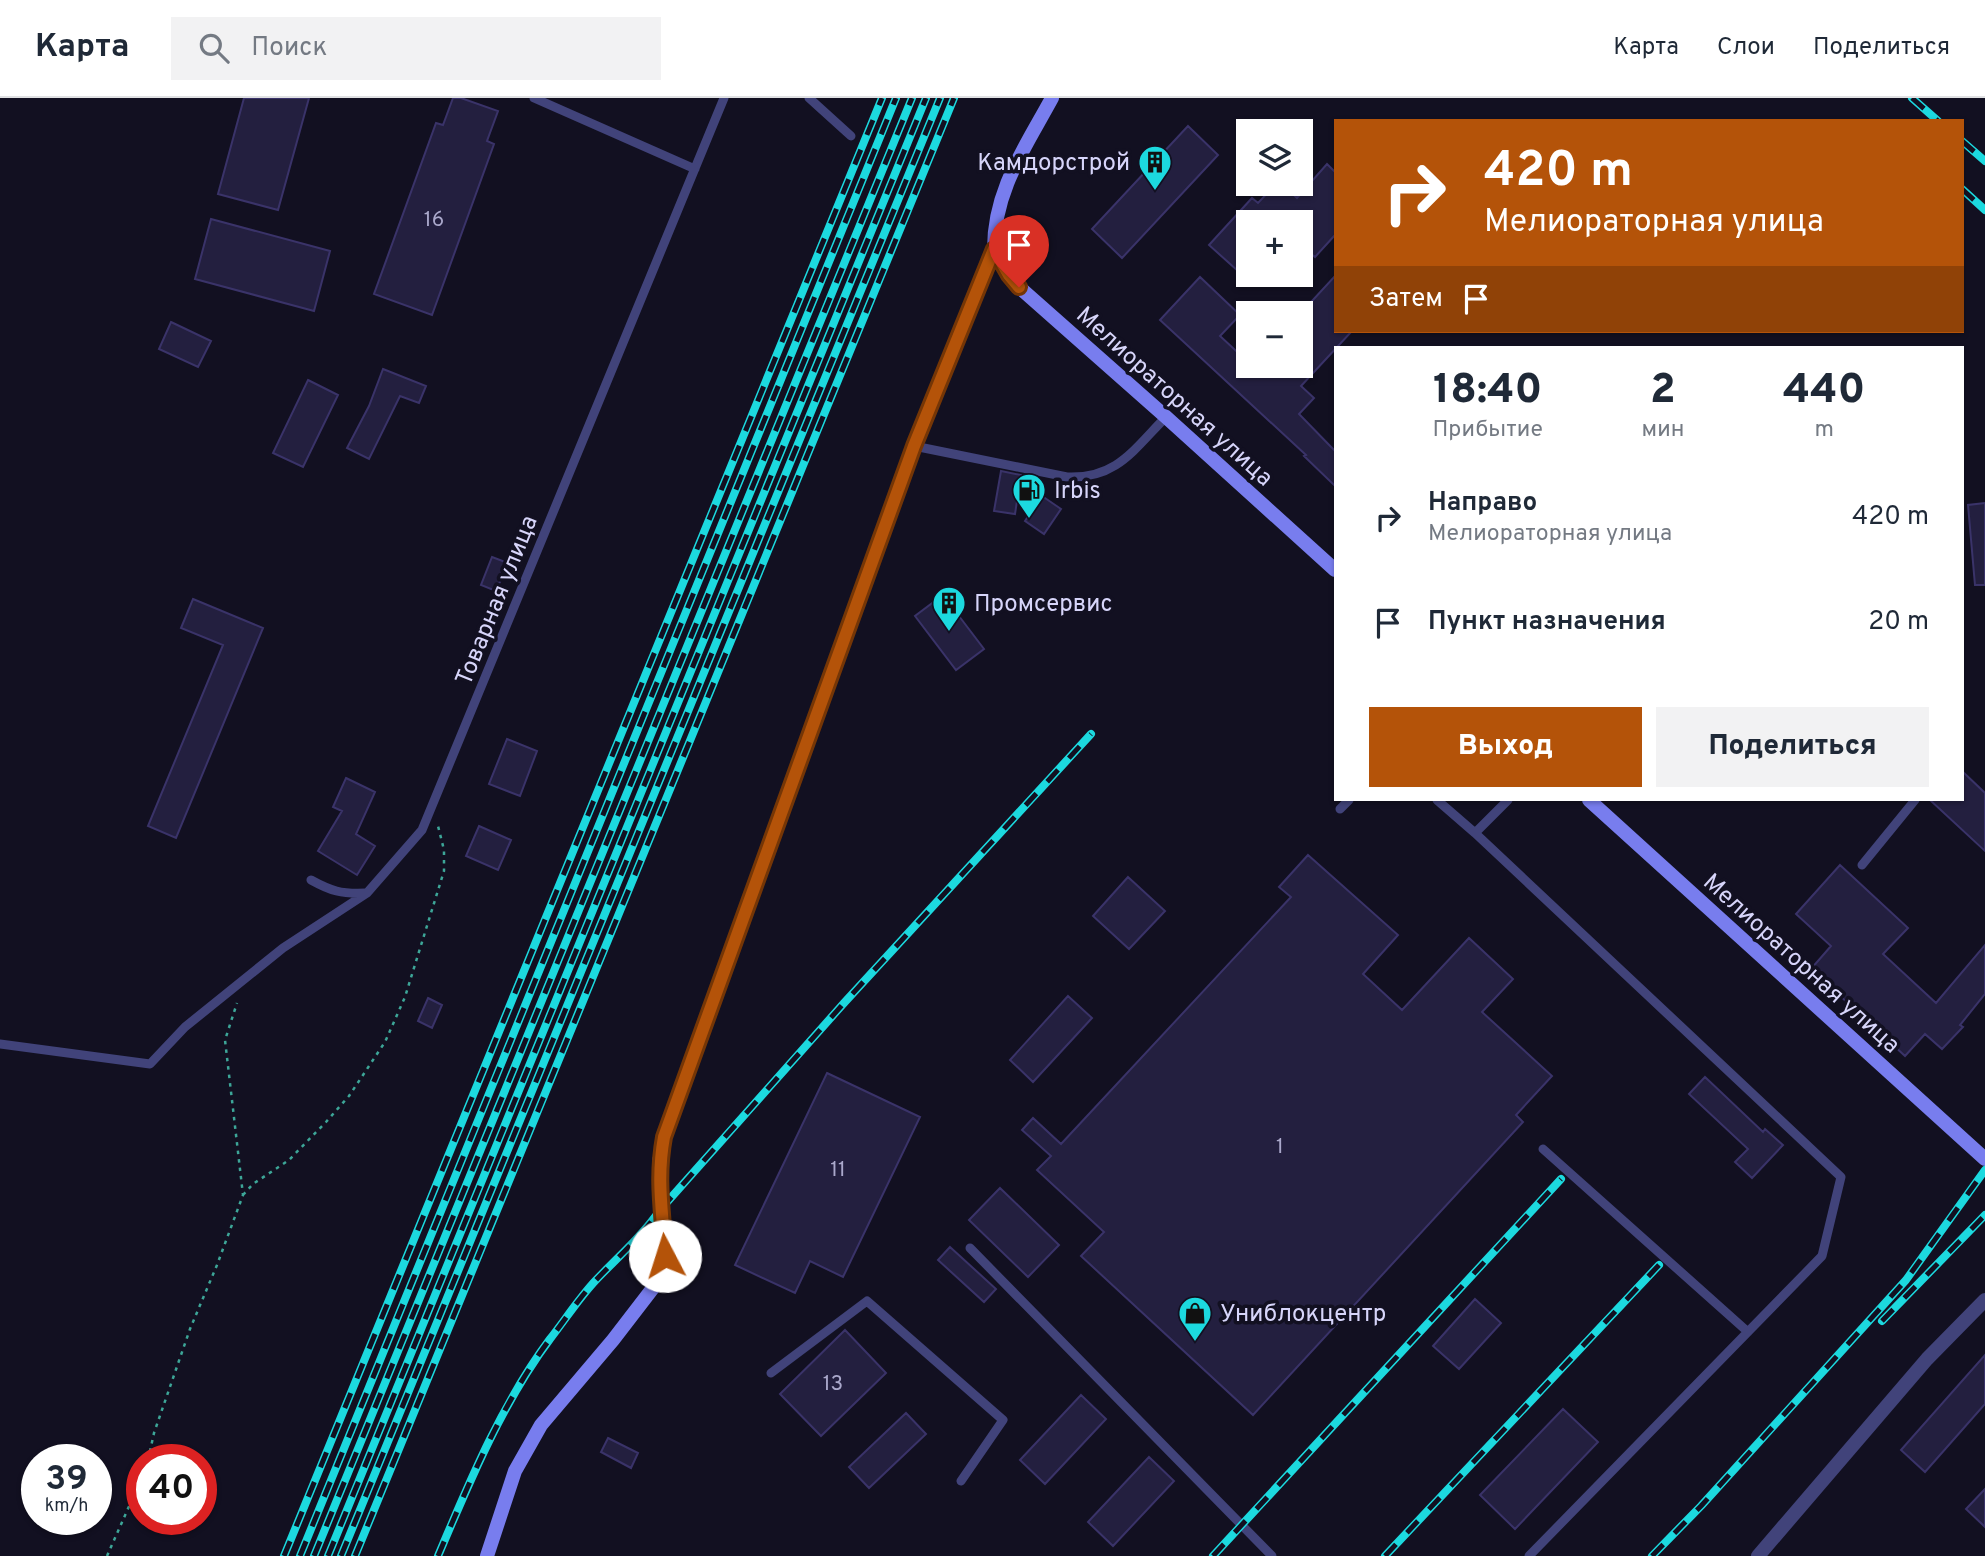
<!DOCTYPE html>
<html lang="ru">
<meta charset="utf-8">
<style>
body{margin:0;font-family:Overpass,sans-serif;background:#f2f2f3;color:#1f2937;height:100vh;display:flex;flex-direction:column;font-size:26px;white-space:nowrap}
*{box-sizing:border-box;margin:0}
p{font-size:23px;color:#747a83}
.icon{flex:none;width:38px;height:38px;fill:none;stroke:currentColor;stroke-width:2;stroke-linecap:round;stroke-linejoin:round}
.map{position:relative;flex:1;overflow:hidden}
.side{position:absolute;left:1334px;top:248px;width:630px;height:455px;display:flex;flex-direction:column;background:#fff;border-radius:0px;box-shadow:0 2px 5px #0004}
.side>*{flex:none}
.guide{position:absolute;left:1334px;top:21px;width:630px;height:214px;border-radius:0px;box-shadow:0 2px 5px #0004;background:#b45309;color:#fff;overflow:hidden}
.controls{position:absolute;left:1236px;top:21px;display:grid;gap:14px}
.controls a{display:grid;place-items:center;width:77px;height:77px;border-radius:0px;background:#fff;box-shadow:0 2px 5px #0004;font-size:35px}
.speed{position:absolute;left:21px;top:1346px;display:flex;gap:14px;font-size:35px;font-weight:700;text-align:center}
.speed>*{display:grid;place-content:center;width:91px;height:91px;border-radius:50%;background:#fff;box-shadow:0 2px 5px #0004;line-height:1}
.speed small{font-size:18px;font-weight:400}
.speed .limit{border:10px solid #d22;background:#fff;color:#111}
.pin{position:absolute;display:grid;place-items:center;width:60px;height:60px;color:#fff;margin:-72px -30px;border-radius:50% 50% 50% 0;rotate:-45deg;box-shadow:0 0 7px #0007}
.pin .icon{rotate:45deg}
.me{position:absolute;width:77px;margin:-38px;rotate:355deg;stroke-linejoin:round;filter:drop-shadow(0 0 5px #0008)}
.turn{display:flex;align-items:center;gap:24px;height:147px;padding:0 35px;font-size:32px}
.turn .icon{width:91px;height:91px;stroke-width:2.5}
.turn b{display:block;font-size:49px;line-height:60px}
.then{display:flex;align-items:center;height:66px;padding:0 35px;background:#0003;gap:14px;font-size:26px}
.eta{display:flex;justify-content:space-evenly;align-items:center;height:119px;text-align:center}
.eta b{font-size:42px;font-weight:800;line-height:49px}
.cta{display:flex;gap:14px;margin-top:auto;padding:14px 35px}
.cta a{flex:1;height:80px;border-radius:0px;background:#b45309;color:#fff;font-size:28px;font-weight:800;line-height:80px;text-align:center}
.cta a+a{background:#f2f2f3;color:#1f2937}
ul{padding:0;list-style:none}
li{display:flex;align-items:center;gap:21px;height:105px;padding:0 35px}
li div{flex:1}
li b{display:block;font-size:26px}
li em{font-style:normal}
header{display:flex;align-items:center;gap:42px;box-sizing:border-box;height:98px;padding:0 35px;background:#fff;border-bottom:2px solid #e0e1e3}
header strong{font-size:33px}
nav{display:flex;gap:38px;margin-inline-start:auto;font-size:24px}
.search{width:490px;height:63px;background:#f2f2f3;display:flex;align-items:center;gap:18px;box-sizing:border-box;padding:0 24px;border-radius:0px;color:#747a83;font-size:26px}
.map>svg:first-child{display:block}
.building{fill:#231f3f;stroke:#3a3369;stroke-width:2}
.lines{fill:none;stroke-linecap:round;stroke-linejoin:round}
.path{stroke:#3da698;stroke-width:2.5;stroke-dasharray:3.5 5;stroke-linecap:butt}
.lane{stroke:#41437a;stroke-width:9}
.street{stroke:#41437a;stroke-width:14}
.secondary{stroke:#787dee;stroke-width:14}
.rail-casing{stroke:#1cd9df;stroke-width:8}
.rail{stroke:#121021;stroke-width:5;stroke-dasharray:16;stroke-linecap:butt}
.route-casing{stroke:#753606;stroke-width:18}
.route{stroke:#b45309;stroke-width:12}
.labels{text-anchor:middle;stroke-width:7;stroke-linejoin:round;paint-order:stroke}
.number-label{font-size:21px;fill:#aaa8cb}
.poi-label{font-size:24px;fill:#d7d5fa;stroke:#121021;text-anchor:start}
.street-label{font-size:24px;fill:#d7d5fa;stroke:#121021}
</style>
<header>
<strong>Карта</strong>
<div class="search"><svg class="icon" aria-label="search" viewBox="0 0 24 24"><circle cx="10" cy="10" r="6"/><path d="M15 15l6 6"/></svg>Поиск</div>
<nav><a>Карта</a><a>Слои</a><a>Поделиться</a></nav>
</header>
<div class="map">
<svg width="1985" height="1458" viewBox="0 0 1985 1458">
<rect width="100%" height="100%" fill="#121021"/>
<!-- building -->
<path class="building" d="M244,0H309L278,112L218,96Z
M453,0H461L498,13L487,43L494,46L432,217L374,196L436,25L443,27Z
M1188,28L1218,57L1122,160L1092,131Z
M1327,66L1335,74V137L1315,159L1309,154L1300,163V124H1248V182L1209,147L1252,100L1258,105L1276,86H1282L1297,100Z
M211,121L330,153L314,213L195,181Z
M1335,178V233H1352L1301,288L1314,300L1299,316L1335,353V388L1304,358L1306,357L1160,222L1200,179L1240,217L1220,238L1248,264V268H1300V216Z
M171,224L211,243L198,269L159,251Z
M383,271L426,288L419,305L400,298L369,361L347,350L369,308Z
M308,282L338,297L303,369L273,355Z
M1001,373L1021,377L1015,416L994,413Z
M1042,398L1061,411L1044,436L1025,423Z
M1985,405V487H1975L1968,407Z
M492,459L508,465L496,493L481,487Z
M943,497L984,551L956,572L915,518Z
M193,501L263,530L176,740L148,728L223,547L181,530Z
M507,641L537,653L520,698L489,686Z
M1962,673L1985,695V753L1930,702H1962Z
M346,680L375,694L356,736L375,748L357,777L318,753L342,713L333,709Z
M479,728L511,742L498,772L466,758Z
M1308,757L1398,837L1363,876L1402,912L1469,840L1513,881L1482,914L1552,978L1516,1017L1523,1024L1253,1317L1081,1158L1104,1134L1037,1072L1051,1058L1022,1032L1033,1020L1061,1046L1291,799L1279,789Z
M1840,767L1908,830L1883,856L1936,905L1985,847V896L1960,927L1963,929L1942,951L1925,936L1905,958L1811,871L1831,848L1796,816Z
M1128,779L1165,813L1129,851L1093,818Z
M1068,898L1092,920L1033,984L1010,962Z
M428,900L442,907L432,930L418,923Z
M827,975L920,1019L843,1179L810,1163L795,1195L735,1167Z
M1705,979L1763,1034L1765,1031L1783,1047L1752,1080L1735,1064L1748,1051L1689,996Z
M1000,1090L1059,1147L1028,1179L969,1122Z
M950,1149L996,1191L984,1204L938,1162Z
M1475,1201L1501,1225L1459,1271L1433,1248Z
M845,1232L886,1275L821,1338L780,1296Z
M1985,1257V1306L1925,1374L1901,1352Z
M1081,1297L1106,1321L1045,1386L1020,1362Z
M1563,1311L1598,1344L1515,1431L1480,1397Z
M906,1315L926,1336L869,1390L849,1369Z
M608,1340L638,1355L631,1370L601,1354Z
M1149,1359L1174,1383L1113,1448L1088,1424Z
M1985,1391V1429L1966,1411Z"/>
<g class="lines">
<!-- path -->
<path class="path" d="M243,1097L253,1086L289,1062L326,1024L349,998L385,944L405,899L444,773V752L438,728
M148,1362L154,1335L190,1231L217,1167L243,1097L225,942L237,905
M107,1458L142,1379"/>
<!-- lane -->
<path class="lane" d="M534,0L695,71
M809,0L851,38
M914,348L1067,379C1117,381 1134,351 1166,319
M1437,702L1475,735L1508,702
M1340,711L1349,702
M1475,735L1841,1079L1822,1158L1529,1458
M1862,767L1915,702
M311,782C331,793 341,796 365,795
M0,946L150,966L185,929L283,850L367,795L422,732L724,0
M1543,1051L1748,1234
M970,1150L1272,1458
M771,1275L867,1203L1003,1322L961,1383"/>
<!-- street -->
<path class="street" d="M1758,1458L1927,1261L1985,1202"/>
<!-- secondary -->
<path class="secondary" d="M994,151L1009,177L1019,189L1166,319L1335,472
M1589,702L1985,1061
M487,1458L515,1373L541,1327L613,1242L653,1190L660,1175L665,1158L659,1085V1064L664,1039L914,348L994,151C994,92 1025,50 1052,0"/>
<defs>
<path id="rail" d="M1912,0L1938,23
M1962,43L1985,63
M1962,91L1985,112
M1882,1223L1985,1117
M284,1458L882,0
M300,1458L896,0
M314,1458L912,0
M328,1458L926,0
M341,1458L940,0
M355,1458L954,0
M438,1458C469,1385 502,1305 550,1241C565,1222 579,1200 596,1182C618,1159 642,1138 660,1112L844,905L1091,636
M1213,1458L1561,1081
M1385,1458L1659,1167
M1652,1458L1701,1408L1906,1182L1985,1072"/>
</defs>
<!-- rail casing -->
<use href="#rail" class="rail-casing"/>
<!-- rail -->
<use href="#rail" class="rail"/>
</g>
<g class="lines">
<defs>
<path id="route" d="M665,1158C663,1114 656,1083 664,1039L914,348L994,151L1009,177L1019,189"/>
</defs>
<!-- route casing -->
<use href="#route" class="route-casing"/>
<!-- route -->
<use href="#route" class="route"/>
</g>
<!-- icons -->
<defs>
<symbol id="building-pin" viewBox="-11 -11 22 30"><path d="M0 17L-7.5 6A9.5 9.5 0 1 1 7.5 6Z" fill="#1cd9df" stroke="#121021"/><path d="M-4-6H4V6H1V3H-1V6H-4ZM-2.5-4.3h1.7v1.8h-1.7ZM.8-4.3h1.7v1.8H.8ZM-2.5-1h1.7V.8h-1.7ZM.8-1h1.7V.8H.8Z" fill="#111"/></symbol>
<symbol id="fuel-pin" viewBox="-11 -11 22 30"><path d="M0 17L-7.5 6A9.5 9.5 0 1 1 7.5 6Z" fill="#1cd9df" stroke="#121021"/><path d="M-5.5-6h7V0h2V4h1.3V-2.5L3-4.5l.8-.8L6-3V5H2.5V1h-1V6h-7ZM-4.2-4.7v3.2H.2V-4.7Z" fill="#111"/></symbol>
<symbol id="shop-pin" viewBox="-11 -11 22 30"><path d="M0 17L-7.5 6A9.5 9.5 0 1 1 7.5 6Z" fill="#1cd9df" stroke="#121021"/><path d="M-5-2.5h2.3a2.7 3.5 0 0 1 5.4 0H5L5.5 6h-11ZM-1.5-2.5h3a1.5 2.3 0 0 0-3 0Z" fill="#111"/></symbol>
</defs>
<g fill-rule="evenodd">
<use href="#building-pin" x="1136" y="45" width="38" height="52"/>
<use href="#fuel-pin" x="1010" y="373" width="38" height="52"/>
<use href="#building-pin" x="930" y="486" width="38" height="52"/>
<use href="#shop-pin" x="1176" y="1196" width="38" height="52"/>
</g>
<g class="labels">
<!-- number labels -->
<g class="number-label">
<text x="434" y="128">16</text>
<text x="1280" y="1055">1</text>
<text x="838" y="1078">11</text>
<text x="833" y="1292">13</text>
</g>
<!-- poi labels -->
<g class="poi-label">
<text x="1130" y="72" text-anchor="end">Камдорстрой</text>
<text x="1054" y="400">Irbis</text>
<text x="974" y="513">Промсервис</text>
<text x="1220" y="1223">Униблокцентр</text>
</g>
<!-- street labels -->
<g class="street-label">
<text transform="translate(1175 298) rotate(42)" y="8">Мелиораторная улица</text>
<text transform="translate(496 502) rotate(-68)" y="8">Товарная улица</text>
<text transform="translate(1802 865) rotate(42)" y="8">Мелиораторная улица</text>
</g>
</g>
</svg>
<div class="controls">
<a><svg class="icon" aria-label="layers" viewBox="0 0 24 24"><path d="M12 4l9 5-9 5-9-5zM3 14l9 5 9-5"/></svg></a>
<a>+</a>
<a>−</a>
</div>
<div class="speed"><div>39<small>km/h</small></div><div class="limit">40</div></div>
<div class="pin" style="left:1019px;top:189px;background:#d93025"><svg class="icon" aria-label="arrive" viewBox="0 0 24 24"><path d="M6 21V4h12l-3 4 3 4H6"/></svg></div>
<svg class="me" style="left:665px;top:1158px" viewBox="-20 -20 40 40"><circle r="19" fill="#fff"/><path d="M0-13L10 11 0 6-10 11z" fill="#b45309"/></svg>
<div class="guide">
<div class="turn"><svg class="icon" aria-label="right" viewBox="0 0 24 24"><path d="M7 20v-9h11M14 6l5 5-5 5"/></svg><div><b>420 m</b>Мелиораторная улица</div></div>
<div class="then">Затем<svg class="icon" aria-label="arrive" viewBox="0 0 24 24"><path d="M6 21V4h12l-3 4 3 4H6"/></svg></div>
</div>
<section class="side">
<div class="eta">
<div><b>18:40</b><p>Прибытие</p></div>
<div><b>2</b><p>мин</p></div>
<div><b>440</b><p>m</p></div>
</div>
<ul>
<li><svg class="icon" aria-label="right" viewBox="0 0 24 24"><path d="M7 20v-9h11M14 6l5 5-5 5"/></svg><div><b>Направо</b><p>Мелиораторная улица</p></div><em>420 m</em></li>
<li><svg class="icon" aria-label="arrive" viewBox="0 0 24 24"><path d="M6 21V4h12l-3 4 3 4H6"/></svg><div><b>Пункт назначения</b></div><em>20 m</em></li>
</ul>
<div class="cta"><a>Выход</a><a>Поделиться</a></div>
</section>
</div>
